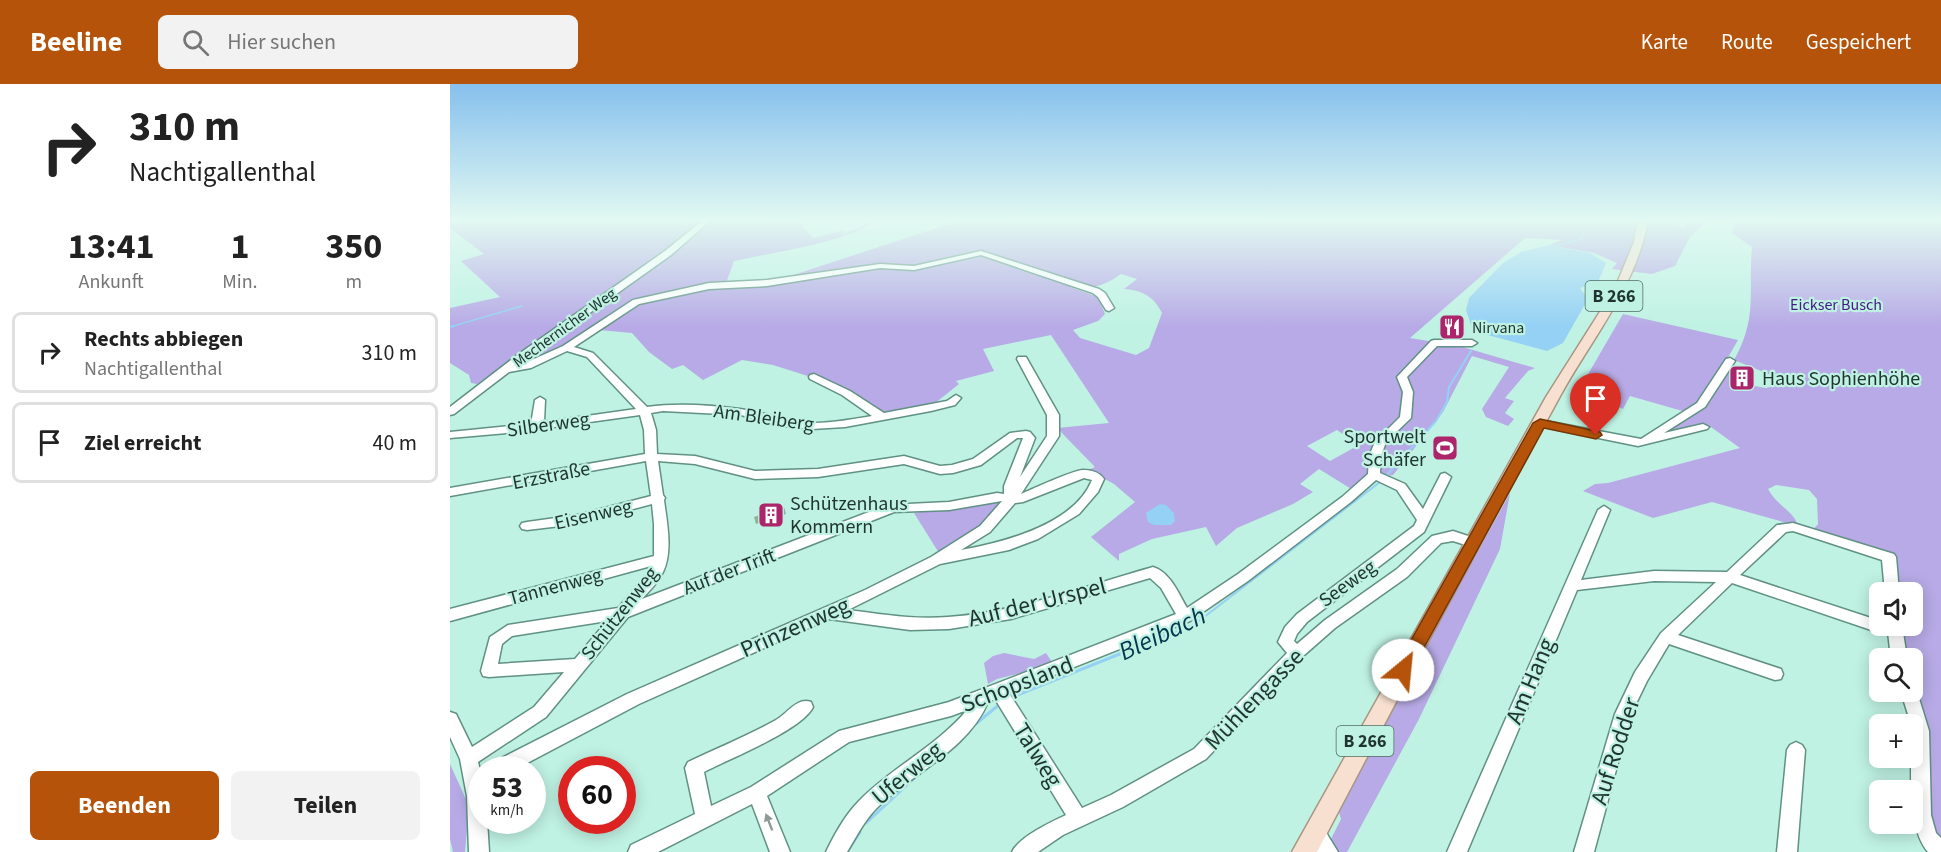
<!DOCTYPE html>
<html lang="de">
<meta charset="utf-8">
<style>
body{margin:0;font-family:"Source Sans 3",sans-serif;background:#f2f2f2;color:#222;height:100vh;display:flex;flex-direction:column;font-size:22px;white-space:nowrap}
*{box-sizing:border-box;margin:0}
p{font-size:20px;color:#767676}
.icon{flex:none;width:33px;height:33px;fill:none;stroke:currentColor;stroke-width:2;stroke-linecap:round;stroke-linejoin:round}
.map{position:relative;flex:1;overflow:hidden}
.panel{display:flex;flex-direction:column;background:#fff;width:450px}
.panel>*{flex:none}
.hud{background:#fff;color:#222;overflow:hidden}
.tools{position:absolute;left:1419px;top:498px;display:grid;gap:12px}
.tools a{display:grid;place-items:center;width:54px;height:54px;border-radius:9px;background:#fff;box-shadow:0 3px 15px #0003;font-size:30px}
.speed{position:absolute;left:18px;top:672px;display:flex;gap:12px;font-size:30px;font-weight:700;text-align:center}
.speed>*{display:grid;place-content:center;width:78px;height:78px;border-radius:50%;background:#fff;box-shadow:0 3px 15px #0003;line-height:1}
.speed small{font-size:15px;font-weight:400}
.speed .limit{border:9px solid #d22;background:#fff;color:#111}
.pin{position:absolute;display:grid;place-items:center;width:51px;height:51px;color:#fff;margin:-62px -26px;border-radius:50% 50% 50% 0;rotate:-45deg;box-shadow:0 0 6px #0007}
.pin .icon{rotate:45deg}
.me{position:absolute;width:66px;margin:-33px;rotate:28deg;stroke-linejoin:round;filter:drop-shadow(0 0 4px #0008)}
.turn{display:flex;align-items:center;gap:21px;height:126px;padding:0 30px;font-size:27px}
.turn .icon{width:78px;height:78px;stroke-width:2.5}
.turn b{display:block;font-size:42px;line-height:51px}
.eta{display:flex;justify-content:space-evenly;align-items:center;height:102px;text-align:center}
.eta b{font-size:36px;font-weight:700;line-height:42px}
.button{display:flex;gap:12px;margin-top:auto;padding:12px 30px}
.button a{flex:1;height:69px;border-radius:9px;background:#b45309;color:#fff;font-size:24px;font-weight:700;line-height:69px;text-align:center}
.button a+a{background:#f2f2f2;color:#222}
ul{padding:0;list-style:none}
li{display:flex;align-items:center;gap:18px;height:81px;margin:0 12px 9px;padding:0 18px;border:3px solid #e0e0e0;border-radius:9px}
li div{flex:1}
li b{display:block;font-size:22px}
li em{font-style:normal}
header{display:flex;align-items:center;gap:36px;box-sizing:border-box;height:84px;padding:0 30px;background:#b45309;color:#fff}
header strong{font-size:28px}
nav{display:flex;gap:33px;margin-inline-start:auto;font-size:21px}
.search{width:420px;height:54px;background:#f2f2f2;display:flex;align-items:center;gap:15px;box-sizing:border-box;padding:0 21px;border-radius:9px;color:#767676;font-size:22px}
main{display:flex;flex:1;min-height:0}
.map>svg:first-child{display:block}
.green{fill:#b7aae6;fill-rule:evenodd}
.water{fill:#94d1f4}
.lines{fill:none;stroke-linecap:round;stroke-linejoin:round}
.stream-far2{stroke:#94d1f4;stroke-width:1.5}
.stream-far1{stroke:#94d1f4;stroke-width:2}
.stream{stroke:#94d1f4;stroke-width:3}
.building{fill:#8cb398}
.minor-casing{stroke:#609183;stroke-width:3}
.major-casing{stroke:#a99682;stroke-width:3}
.minor{fill:#fff;fill-rule:evenodd}
.major{fill:#f8e0d0;fill-rule:evenodd}
.oneway{fill:#8f9a96}
.route{fill:#b45309;stroke:#753606;stroke-width:1.5}
.labels{text-anchor:middle;stroke-width:4.5;stroke-linejoin:round;paint-order:stroke}
.far-park-label{font-size:16px;fill:#441a84;stroke:#bff2e3}
.far-street-label{font-size:16px;fill:#1f342e;stroke:#bff2e3}
.far-poi-label{font-size:16px;fill:#1f342e;stroke:#bff2e3;text-anchor:start}
.shield{fill:#bff2e3;stroke:#4f6d64;stroke-width:1.5}
.shield-label{font-size:18px;font-weight:bold;fill:#1f342e}
.poi-label{font-size:20px;fill:#1f342e;stroke:#bff2e3;text-anchor:start}
.street-label{font-size:20px;fill:#1f342e;stroke:#bff2e3}
.near-street-label{font-size:24px;fill:#1f342e;stroke:#bff2e3}
.near-water-label{font-size:26px;font-style:italic;fill:#02364d;stroke:#bff2e3}
</style>
<header>
<strong>Beeline</strong>
<div class="search"><svg class="icon" aria-label="search" viewBox="0 0 24 24"><circle cx="10" cy="10" r="6"/><path d="M15 15l6 6"/></svg>Hier suchen</div>
<nav><a>Karte</a><a>Route</a><a>Gespeichert</a></nav>
</header>
<main>
<section class="panel">
<div class="hud">
<div class="turn"><svg class="icon" aria-label="right" viewBox="0 0 24 24"><path d="M7 20v-9h11M14 6l5 5-5 5"/></svg><div><b>310 m</b>Nachtigallenthal</div></div>
</div>
<div class="eta">
<div><b>13:41</b><p>Ankunft</p></div>
<div><b>1</b><p>Min.</p></div>
<div><b>350</b><p>m</p></div>
</div>
<ul>
<li><svg class="icon" aria-label="right" viewBox="0 0 24 24"><path d="M7 20v-9h11M14 6l5 5-5 5"/></svg><div><b>Rechts abbiegen</b><p>Nachtigallenthal</p></div><em>310 m</em></li>
<li><svg class="icon" aria-label="arrive" viewBox="0 0 24 24"><path d="M6 21V4h12l-3 4 3 4H6"/></svg><div><b>Ziel erreicht</b></div><em>40 m</em></li>
</ul>
<div class="button"><a>Beenden</a><a>Teilen</a></div>
</section>
<div class="map">
<svg width="1491" height="768" viewBox="0 0 1491 768">
<rect width="100%" height="100%" fill="#bff2e3"/>
<!-- green -->
<path class="green" d="M0,136H251L215,168L27,300L21,299L19,291L0,279V224L50,213L11,177L34,170L0,144Z
M263,136H347L363,154L395,146L393,150L427,136C401,158 319,169 284,177L276,199L325,197L511,136H1224L1233,144L1239,136H1259L1240,153L1225,182L1202,190L1162,185L1167,179L1144,169L1099,161L1112,156L1075,154L960,254L1009,262L1085,284L1078,287L1055,314L1064,317L1055,329L1064,335L1058,342L1036,333L1032,325L1059,283L1022,272L993,328L943,391L914,395L903,406L869,385L850,400L863,408L843,420L787,444L766,462L756,443L702,455L669,470V477L641,453L685,418L664,400L638,386L645,383L607,344L659,339L601,251L533,265L544,287L506,297L509,300L484,320L436,331L361,293L323,281L292,276L253,296L233,281L222,285L199,268L182,249L149,246L77,280H68L237,159ZM671,190L687,195L674,205C691,206 704,212 712,229L699,264L686,271L630,254L623,246L648,237L655,230L648,213L620,203L623,201C644,205 654,202 671,190ZM887,346L909,361L880,377L857,362Z
M1284,136H1491V768C1473,731 1483,687 1478,648C1474,621 1463,604 1462,574H1456L1451,542H1462V508H1446L1441,474L1362,447L1368,440L1367,415L1359,406L1326,401L1318,405C1327,422 1344,427 1348,442L1262,418L1203,434L1133,407L1145,400L1158,399L1290,364L1261,343L1208,353L1247,325L1276,284L1284,286L1283,293L1287,299L1316,304L1345,297L1336,292L1321,291L1284,276C1308,233 1298,209 1302,163L1282,149Z
M1173,230L1288,256L1257,310L1250,319L1236,328L1180,312L1173,325L1130,304Z
M1060,409L1050,465L969,635L897,768H883L881,755L891,735L889,728L965,581Z
M545,417L551,420L532,440L489,469L464,429Z
M554,569L584,575L596,569L604,581L547,595L538,600L534,579L543,572Z
M0,680L19,722L15,768H3L0,755Z"/>
<!-- water -->
<path class="water" d="M1099,161L1140,169L1156,179L1148,198L1130,204L1138,215L1113,259L1097,267L1023,247L1016,226L1019,214L1053,179L1071,168Z
M710,420L716,421L724,429L725,437L721,441H704L698,438L696,429Z"/>
<g class="lines">
<!-- stream-far2 -->
<path class="stream-far2" d="M1103,163L1131,155L1140,136
M0,243L72,222"/>
<!-- stream-far1 -->
<path class="stream-far1" d="M0,243L4,242
M934,394L986,337L997,318L999,303L1021,267
M718,551L745,540L930,398"/>
<!-- stream -->
<path class="stream" d="M560,614L722,549
M522,643L550,620
M416,739L471,688
M397,768L410,748"/>
</g>
<!-- building -->
<path class="building" d="M334,423L336,430L306,440L304,433Z"/>
<g class="lines">
<defs>
<path id="minor" d="M253,136H261L221,171L68,280L75,279L113,262L183,216L259,199L317,196L430,180L464,182L531,167L649,205L655,209L664,224L659,227L656,226L648,213L643,209L531,171L464,186L430,184L317,202L259,205L189,220L124,263L143,269L197,323C226,319 260,321 290,325C315,328 336,338 363,339C383,339 403,335 422,332L392,311L360,295L359,293L360,291L364,290L400,307L434,329L497,317L506,311L511,314L505,321L481,327L395,343L362,345L331,342L291,331L213,327L201,329L206,346L207,370L245,372L305,387L368,385L454,372L490,382L502,381L523,375L560,349L576,347L580,348L585,354L570,393L597,352V331L567,275L568,273H576L609,331V352L571,410C585,404 621,387 633,386C642,386 649,388 654,395L648,408L629,430L588,455L559,466L490,480L398,526C431,530 464,536 498,533C568,528 636,502 703,483C720,488 729,510 737,524L788,490L892,413L918,390L919,372L925,358L950,333L953,308L947,293L981,257L984,256H1022L1027,259L1022,262H987L957,293L963,308L961,334L936,358L931,372L930,389L955,400L973,425L991,390L995,389L1001,393L974,448L857,538L847,550L844,557L847,560L875,536L947,485L982,452L1003,447L1027,455L1029,458L1027,461L1022,463L1003,457L991,459L957,493L885,544L852,573L756,675L673,723L613,751L588,768H562C569,753 601,738 616,731L545,615L538,618C519,664 467,687 432,719C416,733 408,750 397,768H376C384,751 396,730 409,717C442,683 486,663 517,626L501,632L399,658L317,712L340,768H320L302,720L208,768H178L181,761L245,730L235,684L238,678C267,664 297,652 326,636C337,630 347,613 361,618L363,623C352,646 279,675 254,688L261,722L301,703L389,647L499,618L726,530L711,504L700,494L561,535L499,545L460,546L379,535L189,620L64,686H37L40,680L177,610L415,506L481,473L530,442L552,417L499,426L444,428L178,533L96,633L28,678L32,694V736H37L39,768H19L17,712L10,675L0,653V628L6,630L22,663L84,623L114,588L39,593L33,592L31,587L40,553L58,541L168,524L200,487L201,482L0,537V525L204,472V440L202,420L127,440L77,446L72,445L70,442L72,439L77,438L127,431L201,412L196,377L0,412V404L195,370L194,346L190,331L68,348L0,354V348L81,340L85,316L90,313L95,316L94,338L186,325L137,273L117,267L81,284L59,288L4,330L0,331V323L66,272L215,167ZM567,354H573L554,402V410L547,409L499,418L437,421L192,515C199,507 209,498 213,488C223,467 217,439 214,416L215,414L213,411L208,377L245,380L305,395L368,393L454,380L490,390L503,389L531,381ZM634,394L642,396C624,441 554,458 511,466L540,448L565,419L573,418ZM926,396L947,406L967,436L964,442L847,530L835,543L828,558L837,569L744,665L661,711L632,724L559,609L740,537L798,497L901,418ZM157,537L125,575L48,580L52,560L62,552Z
M1280,274L1285,277L1255,323L1214,349L1253,340L1259,343L1257,345L1188,362L1090,342L1084,339L1090,336L1191,355L1247,319L1276,275Z
M1154,422L1160,426L1131,496L1204,487L1277,488L1327,441L1343,439L1444,470L1446,473L1449,508H1435L1432,476L1343,447L1336,448L1290,491L1430,537V542H1452L1457,574H1441L1438,548L1433,550L1282,499L1228,551L1331,585L1333,590L1331,595L1325,596L1219,560L1197,597L1181,630L1144,768H1124L1165,630L1185,588L1211,549L1266,498L1204,497L1127,506L1017,768H997L1148,426Z
M1462,602L1467,608L1479,647L1481,731L1486,749L1491,754V768H1478C1455,742 1462,675 1462,640H1461L1451,608H1462Z
M1346,658L1352,661L1355,666L1347,768H1327L1337,666L1340,661Z
M865,739L872,742L888,768H867L856,748L858,742Z"/>
<path id="major" d="M1188,136H1198C1186,204 1141,255 1109,314C1027,464 947,616 867,768H842L1096,313L1165,204L1184,158Z"/>
</defs>
<!-- minor casing -->
<use href="#minor" class="minor-casing"/>
<!-- major casing -->
<use href="#major" class="major-casing"/>
<!-- minor -->
<use href="#minor" class="minor"/>
<!-- major -->
<use href="#major" class="major"/>
</g>
<!-- one-way arrows -->
<defs><path id="oneway-solid" d="M-6-.8H1V-3.2L6.5 0L1 3.2V.8H-6Z" transform="scale(1.5)"/></defs>
<use class="oneway" href="#oneway-solid" transform="translate(319 738) rotate(-111)"/>
<!-- sky -->
<linearGradient id="sky" x2="0" y2="1"><stop stop-color="#86c0ed"/><stop offset="0.56" stop-color="#e2f9f2"/><stop offset="1" stop-color="#e2f9f2" stop-opacity="0"/></linearGradient>
<rect width="1491" height="243" fill="url(#sky)"/>
<!-- route -->
<path class="route" d="M1090,335L1150,348L1152,351L1146,355L1094,344L959,591L953,593L947,591L944,586L947,581L1083,339Z"/>
<!-- icons -->
<defs>
<symbol id="restaurant-square" viewBox="-11 -11 22 22"><rect x="-9" y="-9" width="18" height="18" rx="4" fill="#ac256b" stroke="#bff2e3"/><path d="M-5-6h1v4h1v-4h1v4h1v-4h1v5L-1.5 .5V6h-2V.5L-5-1ZM5-6V6H3V1.5H1.5Q1.5-4 5-6Z" fill="#fff"/></symbol>
<symbol id="building-square" viewBox="-11 -11 22 22"><rect x="-9" y="-9" width="18" height="18" rx="4" fill="#ac256b" stroke="#bff2e3"/><path d="M-4-6H4V6H1V3H-1V6H-4ZM-2.5-4.3h1.7v1.8h-1.7ZM.8-4.3h1.7v1.8H.8ZM-2.5-1h1.7V.8h-1.7ZM.8-1h1.7V.8H.8Z" fill="#fff"/></symbol>
<symbol id="stadium-square" viewBox="-11 -11 22 22"><rect x="-9" y="-9" width="18" height="18" rx="4" fill="#ac256b" stroke="#bff2e3"/><path d="M0-5a6.5 5 0 1 0 0 10a6.5 5 0 1 0 0-10ZM-3.5-1.8h7v3.6h-7Z" fill="#fff"/></symbol>
</defs>
<g fill-rule="evenodd">
<use href="#restaurant-square" x="987" y="228" width="30" height="30"/>
<use href="#building-square" x="1277" y="279" width="30" height="30"/>
<use href="#stadium-square" x="980" y="349" width="30" height="30"/>
<use href="#building-square" x="306" y="416" width="30" height="30"/>
</g>
<g class="labels">
<!-- far-park labels -->
<g class="far-park-label">
<text x="1386" y="226">Eickser Busch</text>
</g>
<!-- far-street labels -->
<g class="far-street-label">
<text transform="translate(114 243) rotate(-36)" y="6">Mechernicher Weg</text>
</g>
<!-- far-poi labels -->
<g class="far-poi-label">
<text x="1022" y="249">Nirvana</text>
</g>
<!-- shield labels -->
<g class="shield">
<rect x="1135.5" y="197" width="57" height="30" rx="4.5"/>
<rect x="886.5" y="642" width="57" height="30" rx="4.5"/>
</g>
<g class="shield-label">
<text x="1164" y="218">B 266</text>
<text x="915" y="663">B 266</text>
</g>
<!-- poi labels -->
<g class="poi-label">
<text x="1312" y="301">Haus Sophienhöhe</text>
<text x="976" y="359" text-anchor="end">Sportwelt<tspan x="976" dy="23">Schäfer</tspan></text>
<text x="340" y="426">Schützenhaus<tspan x="340" dy="23">Kommern</tspan></text>
</g>
<!-- street labels -->
<g class="street-label">
<text transform="translate(314 333) rotate(8)" y="7">Am Bleiberg</text>
<text transform="translate(98 340) rotate(-8)" y="7">Silberweg</text>
<text transform="translate(101 391) rotate(-11)" y="7">Erzstraße</text>
<text transform="translate(143 430) rotate(-13)" y="7">Eisenweg</text>
<text transform="translate(279 487) rotate(-21)" y="7">Auf der Trift</text>
<text transform="translate(897 499) rotate(-36)" y="7">Seeweg</text>
<text transform="translate(105 502) rotate(-15)" y="7">Tannenweg</text>
<text transform="translate(169 529) rotate(-52)" y="7">Schützenweg</text>
</g>
<!-- near-street labels -->
<g class="near-street-label">
<text transform="translate(587 518) rotate(-14)" y="8">Auf der Urspel</text>
<text transform="translate(345 543) rotate(-24)" y="8">Prinzenweg</text>
<text transform="translate(1080 597) rotate(-67)" y="8">Am Hang</text>
<text transform="translate(567 600) rotate(-21)" y="8">Schopsland</text>
<text transform="translate(804 615) rotate(-46)" y="8">Mühlengasse</text>
<text transform="translate(1165 667) rotate(-72)" y="8">Auf Rodder</text>
<text transform="translate(588 671) rotate(58)" y="8">Talweg</text>
<text transform="translate(457 689) rotate(-40)" y="8">Uferweg</text>
</g>
<!-- near-water labels -->
<g class="near-water-label">
<text transform="translate(712 549) rotate(-25)" y="9">Bleibach</text>
</g>
</g>
</svg>
<div class="tools">
<a><svg class="icon" aria-label="sound" viewBox="0 0 24 24"><path d="M4 9h4l5-4v14l-5-4H4zM17 9q2 3 0 6"/></svg></a>
<a><svg class="icon" aria-label="search" viewBox="0 0 24 24"><circle cx="10" cy="10" r="6"/><path d="M15 15l6 6"/></svg></a>
<a>+</a>
<a>−</a>
</div>
<div class="speed"><div>53<small>km/h</small></div><div class="limit">60</div></div>
<div class="pin" style="left:1146px;top:351px;background:#d93025"><svg class="icon" aria-label="arrive" viewBox="0 0 24 24"><path d="M6 21V4h12l-3 4 3 4H6"/></svg></div>
<svg class="me" style="left:953px;top:586px" viewBox="-20 -20 40 40"><circle r="19" fill="#fff"/><path d="M0-13L10 11 0 6-10 11z" fill="#b45309"/></svg>
</div>
</main>
